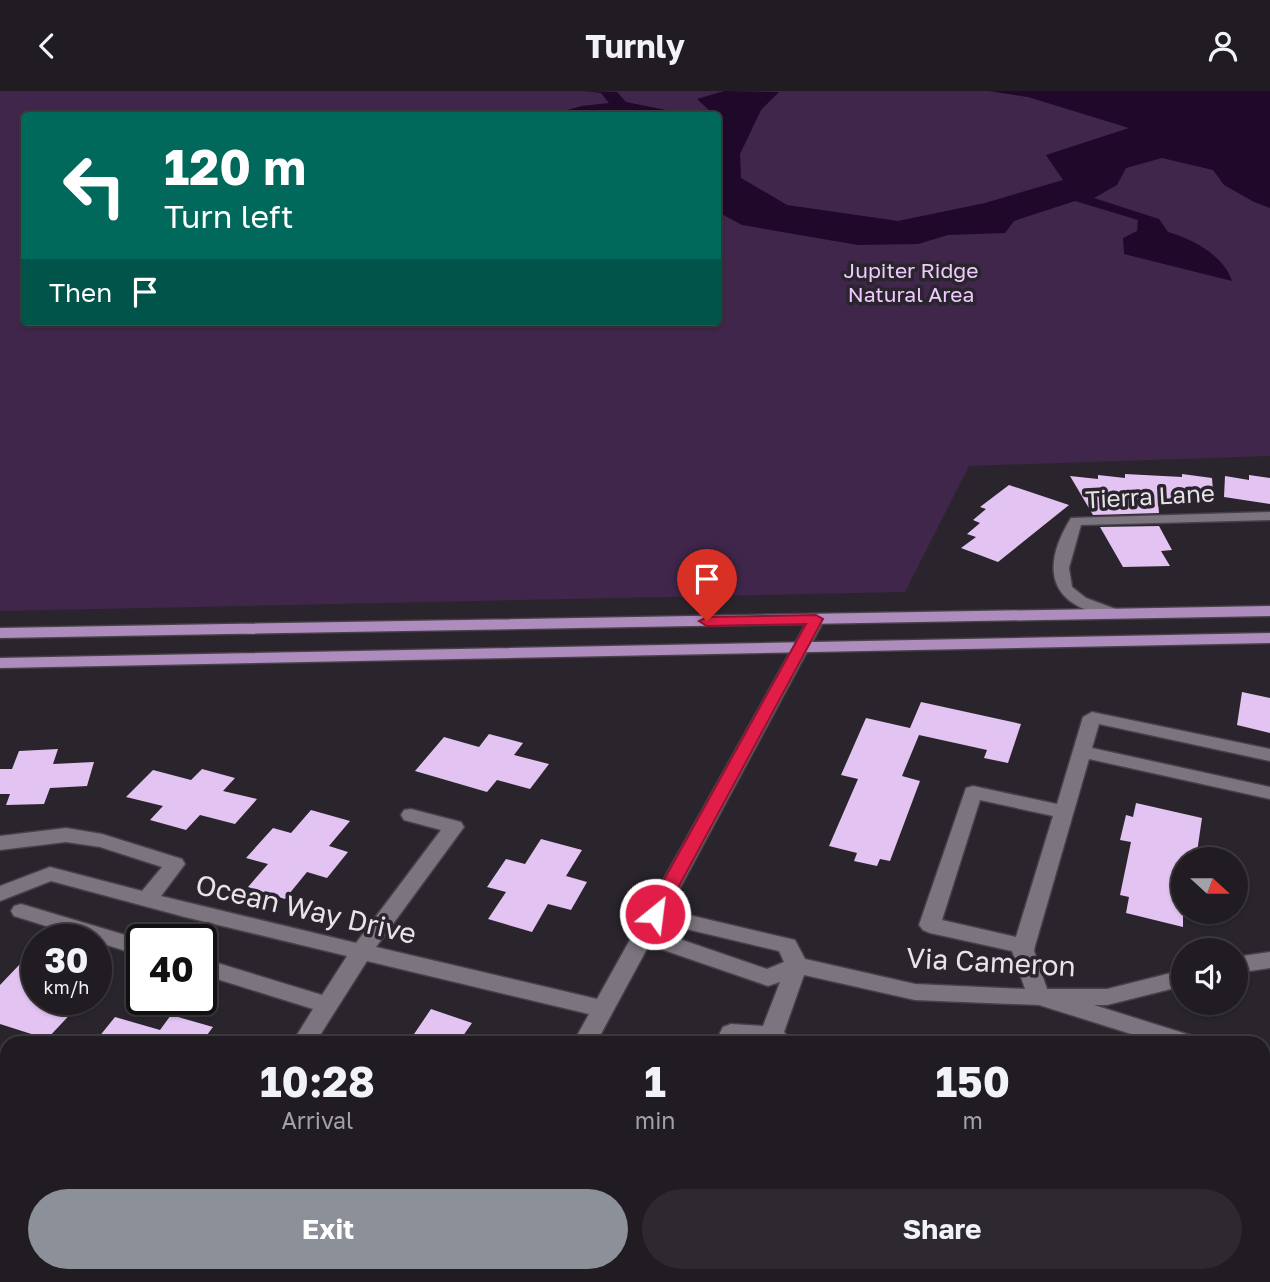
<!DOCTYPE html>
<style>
body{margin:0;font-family:"Golos Text",sans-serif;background:#2d292f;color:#f1f3f6;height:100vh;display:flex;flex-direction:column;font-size:26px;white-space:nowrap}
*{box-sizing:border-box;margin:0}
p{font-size:23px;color:#a2a1a5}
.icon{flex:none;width:38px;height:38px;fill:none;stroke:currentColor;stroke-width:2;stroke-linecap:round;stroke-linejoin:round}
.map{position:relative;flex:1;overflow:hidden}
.side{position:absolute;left:0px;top:945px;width:1270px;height:247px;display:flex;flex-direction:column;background:#201c22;border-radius:21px 21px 0 0;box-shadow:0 2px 5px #0004,0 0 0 2px #3d3a40}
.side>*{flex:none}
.guide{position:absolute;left:21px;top:21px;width:700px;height:214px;border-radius:7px;box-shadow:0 2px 5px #0004,0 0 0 2px #3d3a40;background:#00695c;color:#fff;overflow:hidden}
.needle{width:46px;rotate:111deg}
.tools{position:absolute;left:1171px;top:756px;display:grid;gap:14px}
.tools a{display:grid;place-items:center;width:77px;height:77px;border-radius:50%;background:#201c22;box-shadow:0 2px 5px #0004,0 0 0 2px #3d3a40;font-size:35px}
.speed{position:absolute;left:21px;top:833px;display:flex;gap:14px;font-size:35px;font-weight:700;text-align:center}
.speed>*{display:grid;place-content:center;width:91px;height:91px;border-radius:50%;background:#201c22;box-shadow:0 2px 5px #0004,0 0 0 2px #3d3a40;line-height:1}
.speed small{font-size:18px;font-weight:400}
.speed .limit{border:4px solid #111;border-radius:10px;background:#fff;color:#111}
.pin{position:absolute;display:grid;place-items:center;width:60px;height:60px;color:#fff;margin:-72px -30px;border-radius:50% 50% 50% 0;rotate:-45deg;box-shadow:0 0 7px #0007}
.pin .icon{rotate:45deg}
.me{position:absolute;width:77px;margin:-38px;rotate:29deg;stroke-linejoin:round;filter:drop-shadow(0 0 5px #0008)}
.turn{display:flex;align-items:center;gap:24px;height:147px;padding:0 28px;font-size:32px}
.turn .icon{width:91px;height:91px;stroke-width:2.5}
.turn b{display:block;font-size:49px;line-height:60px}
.then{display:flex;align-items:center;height:66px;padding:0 28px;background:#0003;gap:14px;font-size:26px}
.eta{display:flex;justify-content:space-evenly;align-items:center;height:119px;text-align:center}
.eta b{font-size:42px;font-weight:700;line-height:49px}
.cta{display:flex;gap:14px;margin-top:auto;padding:14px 28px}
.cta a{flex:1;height:80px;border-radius:42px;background:#8c9099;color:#fff;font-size:28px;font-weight:700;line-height:80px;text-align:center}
.cta a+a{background:#2d292f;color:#f1f3f6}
header{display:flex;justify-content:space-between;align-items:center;height:91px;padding:0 28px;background:#201c22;font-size:32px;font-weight:700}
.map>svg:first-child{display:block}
.green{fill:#3f264a;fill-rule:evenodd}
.water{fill:#20082a}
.building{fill:#e2c3f1}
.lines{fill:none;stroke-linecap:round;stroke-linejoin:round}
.minor-casing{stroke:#464148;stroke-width:3}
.major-casing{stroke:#464148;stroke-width:3}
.minor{fill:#7c757f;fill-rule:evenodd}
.major{fill:#ae8cbe;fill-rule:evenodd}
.route{fill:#e11d48;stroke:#92132f;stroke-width:2}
.labels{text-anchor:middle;stroke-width:7;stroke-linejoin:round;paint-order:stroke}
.far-park-label{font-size:21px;fill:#eecaff;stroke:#2a252d}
.street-label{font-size:24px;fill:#e7e3e8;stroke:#2a252d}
.near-street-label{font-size:28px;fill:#e7e3e8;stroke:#2a252d}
</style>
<header><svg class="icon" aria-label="back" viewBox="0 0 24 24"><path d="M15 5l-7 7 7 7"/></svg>Turnly<svg class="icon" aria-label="person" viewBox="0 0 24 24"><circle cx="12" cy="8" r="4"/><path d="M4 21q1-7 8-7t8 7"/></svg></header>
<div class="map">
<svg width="1270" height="1191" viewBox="0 0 1270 1191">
<rect width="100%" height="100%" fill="#2a252d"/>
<!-- green -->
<path class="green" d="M0,0H1041L1270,48V365L969,375L905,501L0,520ZM24,24H718V231H24Z"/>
<!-- water -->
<path class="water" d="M584,0L617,1L626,11L691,24H549L582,15L609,12L601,2Z
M724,0L779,1L761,19L740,63L741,87L787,114L898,130L985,112L1063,89L1046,64L1129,37L1028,6L989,0H1270V117L1254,111L1224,94L1213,79L1162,67L1126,77L1117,94L1094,107L1159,128L1168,141C1193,148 1224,165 1232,190L1124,163L1123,147L1137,140L1138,129L1075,110L1014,130L1005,142L948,144L918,153L858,154L742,134L718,121V24H693L711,21L697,8Z"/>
<!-- building -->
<path class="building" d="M1125,383L1182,386V383L1212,387L1214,413L1186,409V411L1178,410V413L1158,410L1159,422L1093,424L1070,385L1098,388V384L1125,387Z
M1249,384L1270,387V413L1224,406L1225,385L1249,389Z
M1009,394L1069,414L998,471L961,457L976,446L967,443L980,432L973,429L986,418L980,416Z
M1159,435L1172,459L1161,460L1170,475L1123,476L1100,436Z
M1242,601L1270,607V642L1237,634Z
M921,611L1021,633L1008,672L984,667L987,659L919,644L902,685L920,690L890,770L880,768L877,775L854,770L857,762L829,755L858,688L841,684L866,627L910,637Z
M489,643L523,652L514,664L549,673L530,698L497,689L487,701L415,680L444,646L479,656Z
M58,658L53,673L94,671L87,695L50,697L44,713L6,714L10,703H0V678H12L19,660Z
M202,678L235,687L223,700L257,708L235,733L200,724L186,739L150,729L163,715L126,706L153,679L191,689Z
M1136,712L1202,727L1196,768H1183V836L1126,822L1129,806L1120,804L1131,751L1120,749L1126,724L1133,726Z
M311,719L350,730L329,755L348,761L327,787L307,781L285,808L248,796L268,773L246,767L273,737L291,742Z
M541,748L582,759L566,785L587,791L571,819L548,813L532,841L488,828L506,801L487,796L506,768L525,773Z
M20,873L37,879V908H59L78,915L47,948L0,933V894Z
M431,918L472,932L458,952H408Z
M171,924L213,936L201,952H94L115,926L160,939Z"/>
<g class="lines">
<defs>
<path id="minor" d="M1270,421V429L1081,434L1069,477L1072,496L1086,507L1121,520L1123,523L1121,526C1110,529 1099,523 1089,520C1042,503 1048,464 1071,427Z
M816,524L824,529L668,819L795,849L805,868L915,893L1025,898L1012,860L930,842L923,839L919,834L966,697L973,695L1057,713L1083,626L1092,621L1270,658V670L1099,633L1092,657L1270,696V708L1089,668L1035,855L1034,860L1047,898H1107L1183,879V895L1107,914H1094L1196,946L1199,952H1160L1039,914L915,909L804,884L784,941L793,952H715L723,936L731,933L763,935L780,891L768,895L649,854L596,952H573L589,923L367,870L315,952H292L313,918L201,883V867L322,904L347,865L185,826L51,790L0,810V795L50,776L142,800L162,776L100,756L66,751L0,759V745L66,737L102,743L182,768L185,773L161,805L356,852L441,739L404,729L401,724L404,719L411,718L461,731L464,736L376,856L597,908L808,529ZM980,709L1053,725L1016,846L942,829ZM661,832L779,860L784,871L767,878L656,840Z
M21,813L142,849V865L14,825L11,820L14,815Z
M1270,861V877L1236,882V866Z
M1264,961L1270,963V981L1264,979Z
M444,1185H471L468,1191H441Z
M610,1185H636L633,1191H607Z
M742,1185H768L765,1191H739Z"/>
<path id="major" d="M1270,515V525L0,547V537Z
M1270,542V552L0,577V567Z"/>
</defs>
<!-- minor casing -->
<use href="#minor" class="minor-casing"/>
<!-- major casing -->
<use href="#major" class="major-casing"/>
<!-- minor -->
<use href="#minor" class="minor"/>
<!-- major -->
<use href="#major" class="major"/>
</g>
<!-- route -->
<path class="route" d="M816,524L823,528L664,823L662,828H648L645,823L806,533L707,535L699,530L707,526Z"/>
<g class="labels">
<!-- far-park labels -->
<g class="far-park-label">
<text x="911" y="187">Jupiter Ridge<tspan x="911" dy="24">Natural Area</tspan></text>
</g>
<!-- street labels -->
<g class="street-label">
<text transform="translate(1150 406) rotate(-3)" y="8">Tierra Lane</text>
</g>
<!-- near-street labels -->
<g class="near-street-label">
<text transform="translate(306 818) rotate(13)" y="10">Ocean Way Drive</text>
<text transform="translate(991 871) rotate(3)" y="10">Via Cameron</text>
</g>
</g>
</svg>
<div class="tools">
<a><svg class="needle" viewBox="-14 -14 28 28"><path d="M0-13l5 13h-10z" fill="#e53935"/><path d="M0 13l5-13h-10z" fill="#a2a1a5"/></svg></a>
<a><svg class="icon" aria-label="sound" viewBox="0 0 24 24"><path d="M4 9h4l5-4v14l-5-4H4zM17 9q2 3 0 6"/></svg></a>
</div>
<div class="speed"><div>30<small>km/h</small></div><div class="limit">40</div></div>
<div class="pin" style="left:707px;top:530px;background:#d93025"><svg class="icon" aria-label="arrive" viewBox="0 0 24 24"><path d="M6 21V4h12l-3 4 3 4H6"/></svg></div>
<svg class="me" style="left:655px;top:823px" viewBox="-20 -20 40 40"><circle r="17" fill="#e11d48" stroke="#fff" stroke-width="3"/><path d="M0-11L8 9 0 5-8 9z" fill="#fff"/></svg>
<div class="guide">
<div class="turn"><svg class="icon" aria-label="left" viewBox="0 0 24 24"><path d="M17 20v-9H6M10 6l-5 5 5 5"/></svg><div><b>120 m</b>Turn left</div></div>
<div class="then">Then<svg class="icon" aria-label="arrive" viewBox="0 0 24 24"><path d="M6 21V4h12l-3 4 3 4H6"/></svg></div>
</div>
<section class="side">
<div class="eta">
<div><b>10:28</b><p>Arrival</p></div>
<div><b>1</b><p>min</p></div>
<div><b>150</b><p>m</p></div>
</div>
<div class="cta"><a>Exit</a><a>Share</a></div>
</section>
</div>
